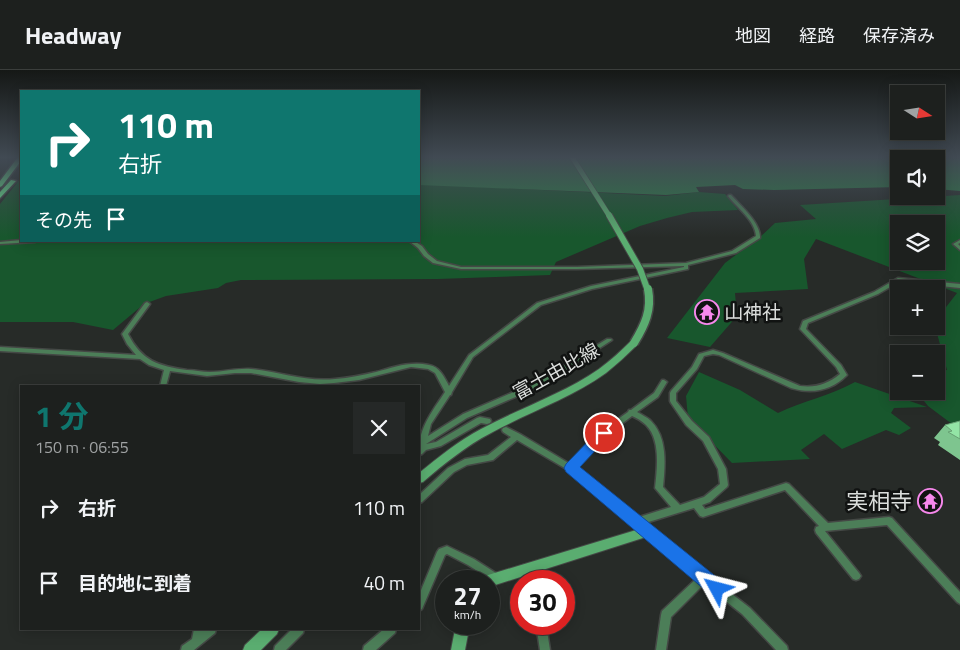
<!DOCTYPE html>
<html lang="ja">
<meta charset="utf-8">
<style>
body{margin:0;font-family:"Titillium Web","Noto Sans JP",sans-serif;background:#252827;color:#f1f3f6;height:100vh;display:flex;flex-direction:column;font-size:19px;white-space:nowrap}
*{box-sizing:border-box;margin:0}
p{font-size:16px;color:#a0a3a4}
.icon{flex:none;width:28px;height:28px;fill:none;stroke:currentColor;stroke-width:2;stroke-linecap:round;stroke-linejoin:round}
.map{position:relative;flex:1;overflow:hidden}
.panel{position:absolute;left:20px;top:315px;width:400px;height:245px;display:flex;flex-direction:column;background:#1d201e;border-radius:0px;box-shadow:0 2px 12px #0003,0 0 0 1px #3b3e3c}
.panel>*{flex:none}
.banner{position:absolute;left:20px;top:20px;width:400px;height:152px;border-radius:0px;box-shadow:0 2px 12px #0003,0 0 0 1px #3b3e3c;background:#0f766e;color:#fff;overflow:hidden}
.needle{width:32px;rotate:102deg}
.fabs{position:absolute;left:890px;top:15px;display:grid;gap:10px}
.fabs a{display:grid;place-items:center;width:55px;height:55px;border-radius:0px;background:#1d201e;box-shadow:0 2px 12px #0003,0 0 0 1px #3b3e3c;font-size:25px}
.speed{position:absolute;left:435px;top:500px;display:flex;gap:10px;font-size:25px;font-weight:700;text-align:center}
.speed>*{display:grid;place-content:center;width:65px;height:65px;border-radius:50%;background:#1d201e;box-shadow:0 2px 12px #0003,0 0 0 1px #3b3e3c;line-height:1}
.speed small{font-size:12px;font-weight:400}
.speed .limit{border:8px solid #d22;background:#fff;color:#111}
.pin{position:absolute;display:grid;place-items:center;width:42px;height:42px;color:#fff;margin:-21px;border:2px solid #fff;border-radius:50%;box-shadow:0 1px 5px #0007}
.me{position:absolute;width:55px;margin:-28px;rotate:308deg;stroke-linejoin:round;filter:drop-shadow(0 0 4px #0008)}
.turn{display:flex;align-items:center;gap:18px;height:105px;padding:0 15px;font-size:22px}
.turn .icon{width:65px;height:65px;stroke-width:2.5}
.turn b{display:block;font-size:35px;line-height:42px}
.then{display:flex;align-items:center;height:48px;padding:0 15px;background:#0003;gap:10px;font-size:19px}
.round{display:grid;place-items:center;flex:none;width:52px;height:52px;border-radius:0px;background:#252827}
.summary{display:flex;align-items:center;justify-content:space-between;height:85px;padding:0 15px}
h1{font-size:30px;font-weight:700;line-height:38px;color:#0f766e}
ul{padding:0;list-style:none}
li{display:flex;align-items:center;gap:15px;height:75px;padding:0 15px}
li div{flex:1}
li b{display:block;font-size:19px}
li em{font-style:normal}
header{display:flex;align-items:center;gap:30px;box-sizing:border-box;height:70px;padding:0 25px;background:#1d201e;border-bottom:1px solid #3b3e3c}
header strong{font-size:24px}
nav{display:flex;gap:28px;margin-inline-start:auto;font-size:18px}
.map>svg:first-child{display:block}
.green{fill:#18572d;fill-rule:evenodd}
.water{fill:#2c7f46}
.lines{fill:none;stroke-linecap:round;stroke-linejoin:round}
.street-casing{stroke:#444845;stroke-width:3}
.secondary-casing{stroke:#444845;stroke-width:2}
.highway-casing{stroke:#444845;stroke-width:3}
.street{fill:#4c7e58;fill-rule:evenodd}
.secondary{fill:#5aad70;fill-rule:evenodd}
.highway{fill:#6bf393;fill-rule:evenodd}
.secondary-bridge-far2-casing{stroke:#444845;stroke-width:6;stroke-linecap:butt}
.secondary-bridge-far1-casing{stroke:#444845;stroke-width:8;stroke-linecap:butt}
.secondary-bridge-casing{stroke:#444845;stroke-width:11;stroke-linecap:butt}
.secondary-bridge-far2{stroke:#5aad70;stroke-width:5}
.secondary-bridge-far1{stroke:#5aad70;stroke-width:6}
.secondary-bridge{stroke:#5aad70;stroke-width:8}
.wall{fill:#7ec58f}
.building{fill:#93e5a6;stroke:#67a074}
.route{fill:#1a73e8;stroke:#114b97}
.labels{text-anchor:middle;stroke-width:5;stroke-linejoin:round;paint-order:stroke}
.poi-label{font-size:19px;fill:#dbdedc;stroke:#111312;text-anchor:start}
.street-label{font-size:19px;fill:#dbdedc;stroke:#111312}
.near-poi-label{font-size:22px;fill:#dbdedc;stroke:#111312;text-anchor:end}
</style>
<header>
<strong>Headway</strong>
<nav><a>地図</a><a>経路</a><a>保存済み</a></nav>
</header>
<div class="map">
<svg width="960" height="580" viewBox="0 0 960 580">
<rect width="100%" height="100%" fill="#272b28"/>
<!-- green -->
<path class="green" d="M21,108V171H419V114L665,126L699,122L725,124L738,140L692,142L667,148L640,156L556,192L550,205L438,209L241,210L226,213L218,218L166,226L144,234L113,260L73,252H0V134Z
M960,125V360L928,336L916,321H936V301L947,300L935,256L936,250L957,223L816,169L804,189L808,219L735,223L737,246L710,277L667,268L725,193L760,167L775,153L816,149L800,135ZM899,154H936V191H899Z
M699,302L740,320L778,343C803,331 830,326 855,312L927,337L894,338L891,343L911,358L899,365L886,360L842,379L824,364L801,380L810,389L732,393L688,348L686,326Z"/>
<!-- water -->
<path class="water" d="M419,87H960V121L936,119V89H899V117L774,120L743,119L735,115L696,117L699,122L666,125L419,115Z"/>
<g class="lines">
<defs>
<path id="street" d="M729,125H731C741,136 761,153 760,168L736,183L688,195V199L592,219L541,235L473,287L452,322L451,325H450L431,354L428,366L463,344L539,311L607,269H611L612,270L543,315L467,348L426,374L436,372L477,348L480,347L490,349L491,351L490,353L487,354L481,353L441,376L426,380L422,384L419,385C417,360 432,342 445,322L435,303L428,299L411,297L359,310L334,313L320,314L299,312L251,303H235L207,306L170,301L166,316H160L164,300L149,295L140,289L0,281V277L136,285L127,274L122,264L145,233L147,232L150,234L128,264C142,291 158,296 187,300C194,300 202,302 210,302C224,302 237,298 251,299C280,302 305,312 335,309C349,308 363,305 376,302C394,297 410,291 429,295C440,297 444,307 449,316L469,285L537,233L591,216L684,197V196L577,199H461L433,193L424,186L418,178L409,171H414L422,176L428,184L437,191L461,197H577L686,193L732,181L756,166C755,150 737,138 728,126Z
M21,170V171H37L35,172L0,174V172Z
M960,170V173L958,174L960,176V180L953,174Z
M898,208L960,214V218L899,212L878,224L808,253L806,259L841,295L847,305C832,321 811,324 791,318L719,285L713,284L704,286L697,299L676,323V331L692,351L709,367L726,399L728,415L727,417L710,432L702,435L705,439L786,413L789,414L828,453L889,447L892,448L960,522V534L957,532L887,455L825,461L859,503L861,506L859,509L856,510L853,509L816,463L815,460L816,457L819,456L785,420L703,447L700,446L694,438L642,454L750,538L787,576L788,580H776L742,544L704,514L671,547L666,580H656L661,545L662,541L697,508L643,465L568,400L517,370L493,390L467,395L454,402L422,432L419,433V425L448,398L465,389L488,385L511,367L503,362L502,360L503,358L506,357L520,364L570,394L601,361L628,342L629,340H631L654,323L662,310H664L667,312L658,327L637,342C642,345 647,347 651,351C668,368 665,396 663,417L680,435L704,427L720,414L718,399L703,371L686,355L671,333L670,331V323L671,321L692,297L699,284L713,280L723,283L800,316C816,318 828,314 840,304L836,297L801,260L800,259L803,251L874,222ZM632,346C637,348 642,351 646,355C661,370 657,399 655,418L671,437L636,448L576,398L607,365Z
M447,476L474,489L499,505L501,508L499,511L496,512L493,511L468,495L447,484L445,485L422,539L419,541V525L437,482L439,479Z
M524,495L527,496L533,511H523L519,499L521,496Z
M536,554H546L550,580H540Z
M194,559H216L215,563L194,580H181L182,576L192,569Z
M292,559H304L303,563L286,580H274L275,576Z
M384,559H396L395,563L376,580H363L364,576Z"/>
<path id="secondary" d="M634,270L637,271L638,273L637,275C627,285 617,294 606,303C571,328 529,342 491,363C466,376 444,394 423,412L419,413V403C439,387 458,371 481,359C520,338 563,324 599,299C611,290 621,281 631,271Z
M646,457L650,458L652,462L650,466L646,467L489,517V511H481L483,507L488,505Z
M456,554H470L465,580H451Z
M262,559H279L277,564L261,580H243L245,575Z"/>
<path id="highway" d="M18,87H21V91L2,116L0,117V111Z
M11,110L16,111L0,128V122Z"/>
</defs>
<!-- street casing -->
<use href="#street" class="street-casing"/>
<!-- secondary casing -->
<use href="#secondary" class="secondary-casing"/>
<!-- highway casing -->
<use href="#highway" class="highway-casing"/>
<!-- street -->
<use href="#street" class="street"/>
<!-- secondary -->
<use href="#secondary" class="secondary"/>
<!-- highway -->
<use href="#highway" class="highway"/>
<defs>
<path id="secondary-bridge-far2" d="M572,87L610,147"/>
<path id="secondary-bridge-far1" d="M609,145L640,199L648,221"/>
<path id="secondary-bridge" d="M634,273C645,255 652,240 648,219"/>
</defs>
<!-- secondary-bridge-far2 casing -->
<use href="#secondary-bridge-far2" class="secondary-bridge-far2-casing"/>
<!-- secondary-bridge-far1 casing -->
<use href="#secondary-bridge-far1" class="secondary-bridge-far1-casing"/>
<!-- secondary-bridge casing -->
<use href="#secondary-bridge" class="secondary-bridge-casing"/>
<!-- secondary-bridge-far2 -->
<use href="#secondary-bridge-far2" class="secondary-bridge-far2"/>
<!-- secondary-bridge-far1 -->
<use href="#secondary-bridge-far1" class="secondary-bridge-far1"/>
<!-- secondary-bridge -->
<use href="#secondary-bridge" class="secondary-bridge"/>
</g>
<!-- wall -->
<path class="wall" d="M960,351V390L938,375L940,372L934,368L945,355Z"/>
<!-- building -->
<path class="building" d="M960,351V369L948,362L952,361L945,355Z"/>
<!-- sky -->
<linearGradient id="sky" x2="0" y2="1"><stop stop-color="#151816"/><stop offset="0.52" stop-color="#414a53"/><stop offset="1" stop-color="#414a53" stop-opacity="0"/></linearGradient>
<rect width="960" height="168" fill="url(#sky)"/>
<!-- route -->
<path class="route" d="M604,358L608,360L610,363L608,367L580,397L724,513L726,519L724,525L717,527L711,525L566,402L564,398L566,394L599,360Z"/>
<!-- icons -->
<defs>
<symbol id="temple-ring" viewBox="-11 -11 22 22"><circle r="9.5" fill="#111312" stroke="#f788ec" stroke-width="1.5"/><path d="M0-6L5-2H3V0L6.5 2.5H4V6H1.5V3h-3V6H-4V2.5H-6.5L-3 0V-2H-5Z" fill="#f788ec"/></symbol>
</defs>
<g fill-rule="evenodd">
<use href="#temple-ring" x="693" y="228" width="28" height="28"/>
<use href="#temple-ring" x="916" y="417" width="28" height="28"/>
</g>
<g class="labels">
<!-- poi labels -->
<g class="poi-label">
<text x="724" y="249">山神社</text>
</g>
<!-- street labels -->
<g class="street-label">
<text transform="translate(556 301) rotate(-29)" y="7">富士由比線</text>
</g>
<!-- near-poi labels -->
<g class="near-poi-label">
<text x="912" y="439">実相寺</text>
</g>
</g>
</svg>
<div class="fabs">
<a><svg class="needle" viewBox="-14 -14 28 28"><path d="M0-13l5 13h-10z" fill="#e53935"/><path d="M0 13l5-13h-10z" fill="#a0a3a4"/></svg></a>
<a><svg class="icon" aria-label="sound" viewBox="0 0 24 24"><path d="M4 9h4l5-4v14l-5-4H4zM17 9q2 3 0 6"/></svg></a>
<a><svg class="icon" aria-label="layers" viewBox="0 0 24 24"><path d="M12 4l9 5-9 5-9-5zM3 14l9 5 9-5"/></svg></a>
<a>+</a>
<a>−</a>
</div>
<div class="speed"><div>27<small>km/h</small></div><div class="limit">30</div></div>
<div class="pin" style="left:604px;top:363px;background:#d93025"><svg class="icon" aria-label="arrive" viewBox="0 0 24 24"><path d="M6 21V4h12l-3 4 3 4H6"/></svg></div>
<svg class="me" style="left:717px;top:519px" viewBox="-20 -20 40 40"><path d="M0-17L14 15 0 8-14 15z" fill="#1a73e8" stroke="#fff" stroke-width="4"/></svg>
<div class="banner">
<div class="turn"><svg class="icon" aria-label="right" viewBox="0 0 24 24"><path d="M7 20v-9h11M14 6l5 5-5 5"/></svg><div><b>110 m</b>右折</div></div>
<div class="then">その先<svg class="icon" aria-label="arrive" viewBox="0 0 24 24"><path d="M6 21V4h12l-3 4 3 4H6"/></svg></div>
</div>
<section class="panel">
<div class="summary"><div><h1>1 分</h1><p>150 m · 06:55</p></div><a class="round"><svg class="icon" aria-label="close" viewBox="0 0 24 24"><path d="M6 6l12 12M18 6L6 18"/></svg></a></div>
<ul>
<li><svg class="icon" aria-label="right" viewBox="0 0 24 24"><path d="M7 20v-9h11M14 6l5 5-5 5"/></svg><div><b>右折</b></div><em>110 m</em></li>
<li><svg class="icon" aria-label="arrive" viewBox="0 0 24 24"><path d="M6 21V4h12l-3 4 3 4H6"/></svg><div><b>目的地に到着</b></div><em>40 m</em></li>
</ul>
</section>
</div>
